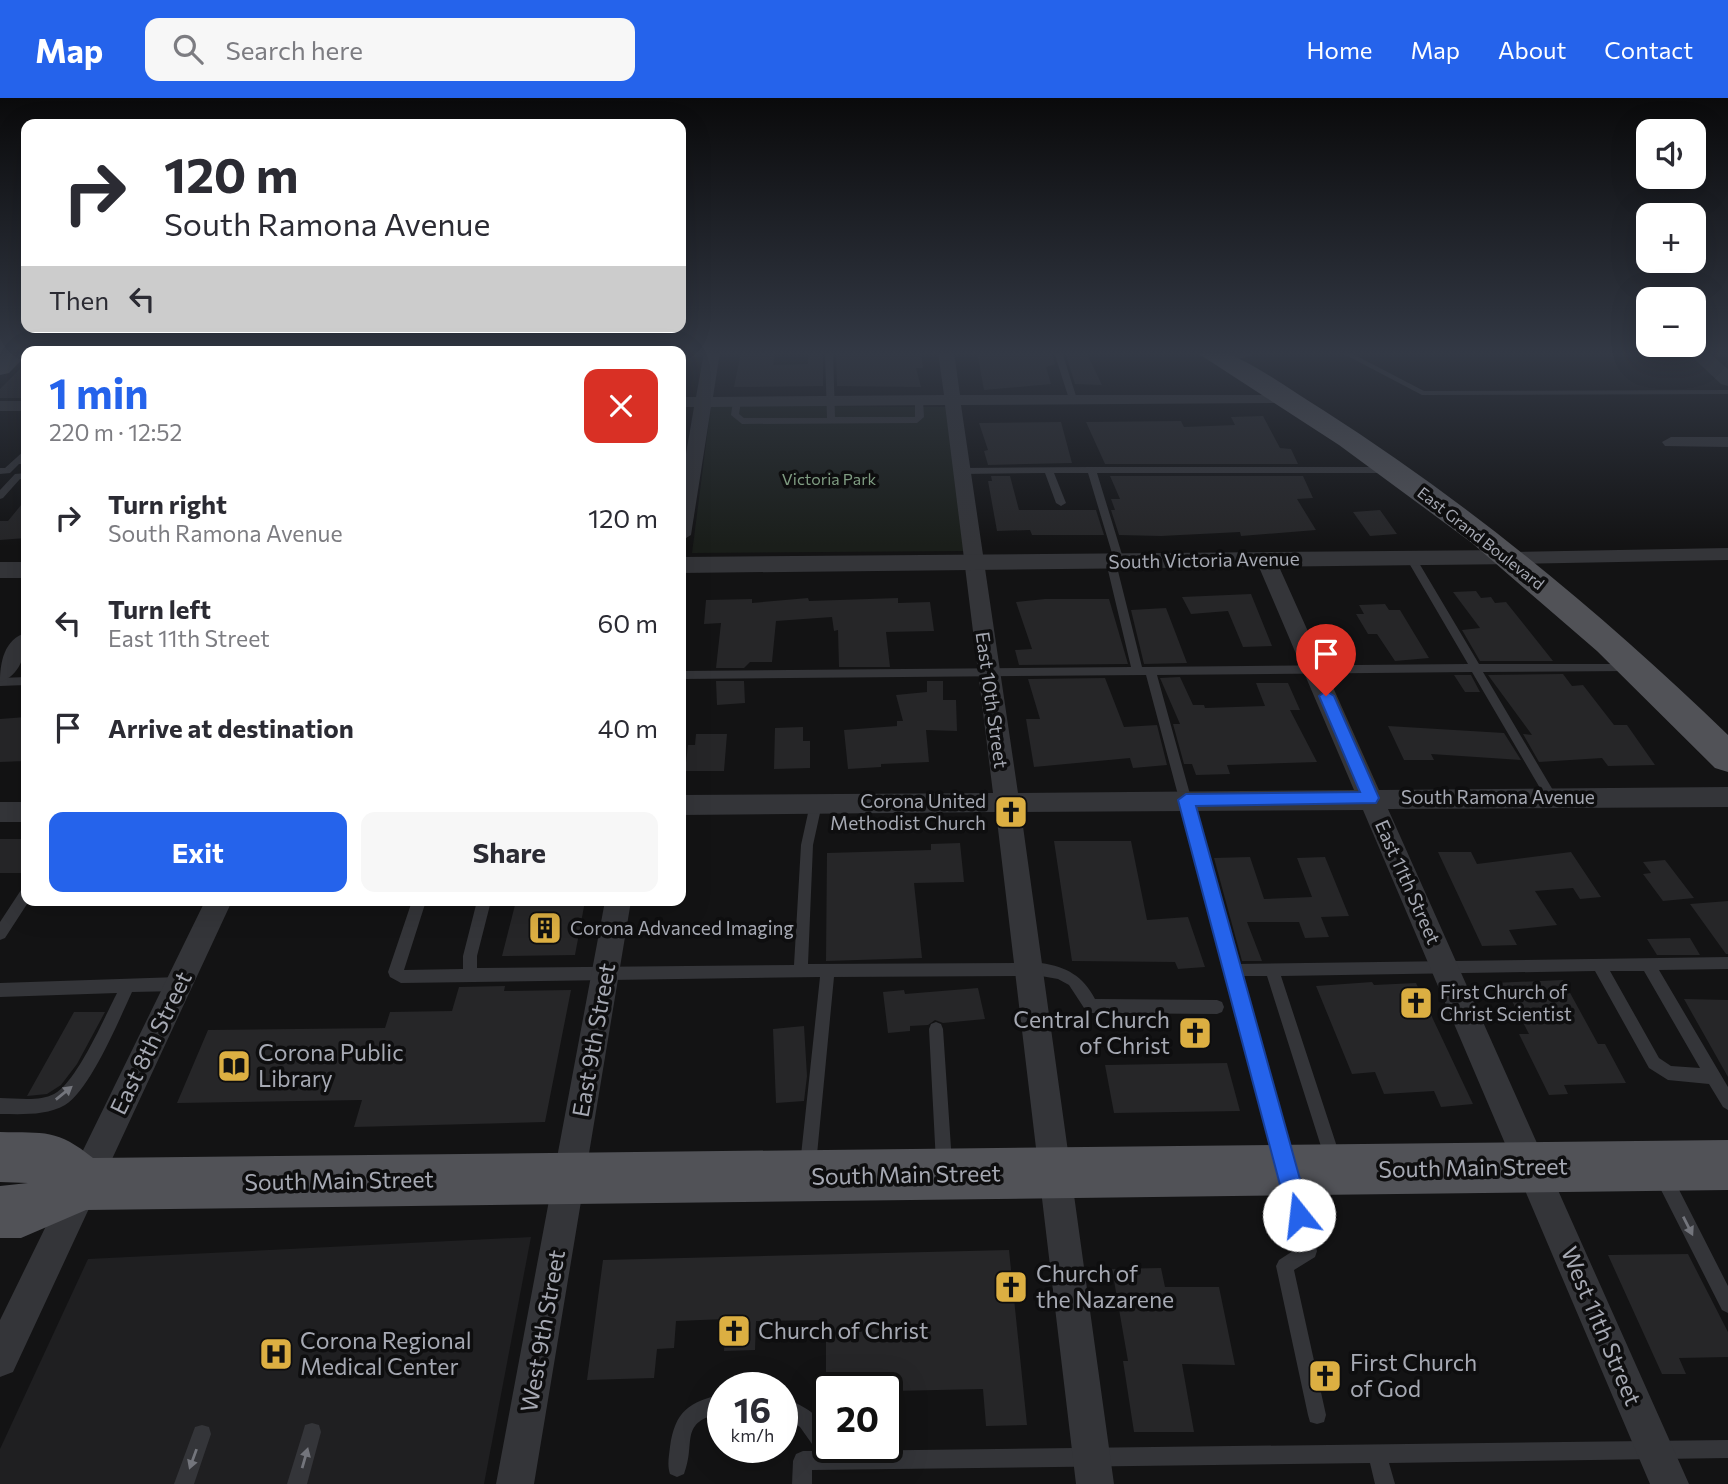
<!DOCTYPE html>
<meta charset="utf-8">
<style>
body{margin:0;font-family:Commissioner,sans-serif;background:#f7f7f7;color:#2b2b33;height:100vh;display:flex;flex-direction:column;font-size:26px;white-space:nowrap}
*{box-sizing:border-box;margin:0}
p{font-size:23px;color:#7c7c81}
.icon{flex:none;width:38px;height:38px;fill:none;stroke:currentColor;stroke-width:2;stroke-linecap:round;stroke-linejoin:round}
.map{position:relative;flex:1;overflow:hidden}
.drawer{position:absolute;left:21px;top:248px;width:665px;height:560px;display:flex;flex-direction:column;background:#fff;border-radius:14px;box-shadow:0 7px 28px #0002}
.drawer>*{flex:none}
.hud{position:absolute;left:21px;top:21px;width:665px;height:214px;border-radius:14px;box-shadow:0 7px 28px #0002;background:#fff;color:#2b2b33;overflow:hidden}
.fabs{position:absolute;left:1636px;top:21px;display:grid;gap:14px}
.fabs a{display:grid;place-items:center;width:70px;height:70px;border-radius:14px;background:#fff;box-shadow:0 7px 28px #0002;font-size:35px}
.speed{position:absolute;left:707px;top:1274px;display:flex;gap:14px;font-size:35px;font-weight:700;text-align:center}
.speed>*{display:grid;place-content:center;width:91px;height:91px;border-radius:50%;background:#fff;box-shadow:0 7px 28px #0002;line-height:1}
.speed small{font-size:18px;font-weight:400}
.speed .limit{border:4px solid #111;border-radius:10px;background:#fff;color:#111}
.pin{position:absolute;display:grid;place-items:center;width:60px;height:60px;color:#fff;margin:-72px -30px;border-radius:50% 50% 50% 0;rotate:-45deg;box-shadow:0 0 7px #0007}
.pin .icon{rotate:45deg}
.me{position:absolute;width:77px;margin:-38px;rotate:344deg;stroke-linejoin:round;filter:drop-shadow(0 0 5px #0008)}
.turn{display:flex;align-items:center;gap:24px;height:147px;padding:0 28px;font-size:32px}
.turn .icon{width:91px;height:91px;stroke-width:2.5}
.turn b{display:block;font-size:49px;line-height:60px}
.then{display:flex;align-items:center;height:66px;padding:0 28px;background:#0003;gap:14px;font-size:26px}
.round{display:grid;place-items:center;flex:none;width:74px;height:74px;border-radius:14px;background:#f7f7f7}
.summary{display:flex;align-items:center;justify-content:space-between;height:119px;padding:0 28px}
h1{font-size:42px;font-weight:700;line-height:52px;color:#2563eb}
.button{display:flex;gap:14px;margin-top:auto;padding:14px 28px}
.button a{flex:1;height:80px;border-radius:14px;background:#2563eb;color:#fff;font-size:28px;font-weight:700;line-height:80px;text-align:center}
.button a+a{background:#f7f7f7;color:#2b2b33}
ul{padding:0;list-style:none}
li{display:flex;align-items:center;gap:21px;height:105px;padding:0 28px}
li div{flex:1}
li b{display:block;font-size:26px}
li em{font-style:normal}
header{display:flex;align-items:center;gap:42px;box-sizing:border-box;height:98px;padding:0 35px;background:#2563eb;color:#fff}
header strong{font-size:33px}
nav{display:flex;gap:38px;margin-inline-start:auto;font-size:24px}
.search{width:490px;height:63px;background:#f7f7f7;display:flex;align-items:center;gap:18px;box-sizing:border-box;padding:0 24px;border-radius:14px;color:#7c7c81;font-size:26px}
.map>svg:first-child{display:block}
.built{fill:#1f1f21}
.green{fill:#1a1e1a}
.building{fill:#262628}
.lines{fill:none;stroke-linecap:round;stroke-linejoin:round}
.service{fill:#343539;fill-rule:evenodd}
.minor{fill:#343539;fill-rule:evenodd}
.tertiary{fill:#343539;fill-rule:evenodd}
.primary{fill:#515257;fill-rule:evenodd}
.oneway{fill:#73757c}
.route{fill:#2563eb;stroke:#184099;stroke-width:2}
.labels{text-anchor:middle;stroke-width:7;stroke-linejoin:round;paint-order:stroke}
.far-park-label{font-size:16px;fill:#7f9c82;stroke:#0e0e0f}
.far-street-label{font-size:16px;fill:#a6a9b3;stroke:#0e0e0f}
.street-label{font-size:19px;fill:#a6a9b3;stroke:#0e0e0f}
.poi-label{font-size:19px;fill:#a6a9b3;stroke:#0e0e0f;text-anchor:start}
.near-poi-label{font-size:23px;fill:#a6a9b3;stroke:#0e0e0f;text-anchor:start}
.near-street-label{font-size:23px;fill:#a6a9b3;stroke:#0e0e0f}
</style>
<header>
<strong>Map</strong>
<div class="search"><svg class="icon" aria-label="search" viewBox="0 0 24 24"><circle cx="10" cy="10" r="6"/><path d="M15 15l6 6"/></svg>Search here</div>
<nav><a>Home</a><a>Map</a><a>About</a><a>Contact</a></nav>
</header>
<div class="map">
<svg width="1728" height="1386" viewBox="0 0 1728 1386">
<rect width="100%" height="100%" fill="#131314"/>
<!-- built -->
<path class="built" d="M531,1139L484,1386H0V1351L88,1161Z"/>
<!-- green -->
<path class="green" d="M711,307L947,309L965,453L692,455Z"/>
<!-- building -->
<path class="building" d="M741,254L775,256L773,267L808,266V254H823V288L734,289Z
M836,254H921L923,270H916L921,289L837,288Z
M977,254H1052L1055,266L1046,269L1051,286L984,292Z
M1065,254L1087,256L1102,287L1075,286Z
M26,265V300H0V291Z
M1263,318L1280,350L1291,351L1298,366H1105L1086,324L1181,323L1184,329L1235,327L1231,319Z
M1061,324L1072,365L988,367L984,353L988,352L979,325Z
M991,378H1010L1019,412H1096L1104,437H1032L1030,432L997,433L988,383H992Z
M1110,378H1303L1313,400L1297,401L1316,432L1241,438L1240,434L1161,438L1119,437L1111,412H1115L1111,401H1120Z
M26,401V440L0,442V423H8Z
M1380,412L1397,436L1370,438L1353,414Z
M1476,493L1481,500L1491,499L1495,505L1506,504L1553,563H1480L1462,532L1480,530L1453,494Z
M1251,496L1272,548L1243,549L1228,513L1191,516L1182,499Z
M808,500L809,503L898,500V505L930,504L934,533L886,534L890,569H839L838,532L834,533L832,519L776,523L772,564H750L744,570H716L721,525L704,526L706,502L752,501V505Z
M1045,501H1109L1128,566L1019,567L1015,552L1032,551L1016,504Z
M1385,506L1389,512H1400L1429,560L1395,563L1377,536H1368L1356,516H1364L1359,507Z
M1166,510L1187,565L1144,566L1131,512Z
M1563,576L1572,588L1583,587L1614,627H1627L1655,667L1608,668L1602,660L1539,664L1523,636L1532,637L1488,577Z
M1454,577H1471L1480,594H1465Z
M1180,579L1193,607H1204L1205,610L1265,608L1256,585H1288L1300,612H1290L1317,664L1227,667L1230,676L1196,677L1192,666H1184L1173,626H1180L1160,580Z
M1105,580L1124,629L1157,627L1167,667L1133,670L1130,660L1034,669L1026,621H1040L1028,581Z
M716,583H744L745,605L717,607Z
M927,583H943V602H956L957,633L926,632L929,664L881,666V669L848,671L844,632L897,628V623H903L896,597L927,594Z
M26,619V663L0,664V621Z
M1388,628L1504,635L1521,662L1431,656L1434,662H1404Z
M803,629V643H810V670L774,671L775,630Z
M696,636H727L724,673H685L688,647H695Z
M0,741H26V775H0Z
M1054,743H1131L1147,822L1188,819L1205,869L1178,871L1175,864L1072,863Z
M960,745L964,784L914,785L922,860L826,863L827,755L931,752V746Z
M1438,754H1471L1477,766L1571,754L1601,799L1580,801L1573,790L1535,793L1557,827L1509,832L1517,847L1482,848Z
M1250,759L1264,801L1312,799L1297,760L1325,759L1349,818L1321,819L1329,839L1305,840L1299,824H1247L1262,863H1242L1214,760Z
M1665,762L1694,800L1663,803L1643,776L1651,775L1643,764Z
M516,803H585L575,857L502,858Z
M1728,803V856H1726L1690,806Z
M1690,840L1700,857H1657L1647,841Z
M1563,882L1598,946H1605L1626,985L1564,987L1568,996L1549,997L1519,936H1529L1512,903L1503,904L1493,885Z
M1372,884L1374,887L1416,885L1473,1006L1441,1009L1434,993L1384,996L1375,974L1352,976L1316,888Z
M505,888L504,893L571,892L545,1024L354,1029L362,1002L177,1005L208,932L385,930L390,914L452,913L459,889Z
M978,890L985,921L943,925L935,922L928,927L910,928V933L888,935L883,894L904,892L905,896Z
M1684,901L1728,902V979Z
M74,914H105L77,966L61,987L47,996L27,998Z
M804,928L807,978L804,1003L776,1005L773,931Z
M1227,965L1240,1013L1114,1015L1105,967Z
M1009,1152L1027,1327L986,1328L983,1291L892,1293L891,1281L826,1283V1222L756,1223L755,1252L724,1253L726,1221L676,1223L674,1250L657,1251L654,1280L587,1282L603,1162Z
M1688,1156L1728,1234V1259L1679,1260L1686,1276H1662L1608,1157Z
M1161,1170L1165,1189H1219L1235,1267L1182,1266L1194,1334H1134L1123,1263H1128L1112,1171Z"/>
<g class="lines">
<!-- service -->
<path class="service" d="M825,254H833L835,319H915V302L919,300L923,302L924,319L917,325L742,326L731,317L733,303L737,301L741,303L739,316L744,320H827Z
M1054,254H1062L1077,301L1076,303L1069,301Z
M1340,254H1349L1424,293L1728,292V296L1422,297Z
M26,351V366H19L10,375L0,376V370H5Z
M1091,369H1390L1394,372L1390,375H1097L1124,463L1123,465H1116L1142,569L1468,566L1406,460L1411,457L1416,460L1479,566H1634L1635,569L1634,572L1630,573L1483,574L1557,699L1555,702H1547L1472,574L1157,577L1237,866L1728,859V871L1659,872L1728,989V1012L1723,1009L1709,986L1668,982L1649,970L1595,873L1281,878L1341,1061L1339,1067L1333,1069L1327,1067L1325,1061L1267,878H1241L1291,1061L1289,1067L1283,1069L1277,1067L1275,1061L1146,577L681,581V573L1131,569L1106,464L1107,462H1114L1088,375H1054L1066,405L1061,408L1056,405L1045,375L962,376L958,373L962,370ZM1610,873H1644L1700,970L1671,968L1659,960Z
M26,375V381H20L3,400L0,401V392L15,376Z
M26,579V587L0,588V580Z
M816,701L820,703L822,706L813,747L808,866L1041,865C1067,869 1083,878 1095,901L1217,902L1222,904L1224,909L1222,914L1217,916L1091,915L1086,913L1069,887L1058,881L1041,878L834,879L816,1067L814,1073L808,1075L802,1073L800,1067L820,879L401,885L390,879L388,874L412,803H426L404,872L463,871V858L477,803H491L477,858V870L794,867L801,747L810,706L812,703Z
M26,790V803H29L5,840L0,842V824L21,792Z
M179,879L184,881L186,886L184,891L179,893L132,894C119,922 90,992 65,1007C46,1018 21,1016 0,1016V1000C16,1000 39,1004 54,996C77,984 105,918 117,895L0,899V885Z
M936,924L941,926L943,931L952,1065L950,1071L944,1073L938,1071L936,1065L929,931L931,926Z
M1664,1072L1670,1074L1728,1188V1215L1722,1212L1658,1086L1656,1080L1658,1074Z
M1289,1073L1295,1075L1297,1081L1317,1153L1315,1159L1294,1172L1326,1317L1324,1324L1317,1326L1310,1324L1308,1317L1276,1168L1279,1162L1299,1149L1281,1081L1283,1075Z
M723,1296V1314C677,1325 697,1343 684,1376L677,1379L670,1376C667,1367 669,1358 670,1349C675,1313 689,1304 723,1296Z
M782,1299C807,1309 828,1320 828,1349H834L836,1353L1728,1342V1360L1389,1365L1395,1386H1375L1370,1365L812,1372V1386H792L793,1363L796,1356L803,1353H817L800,1329L782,1317Z
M312,1325L319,1327L321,1334L307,1386H287L303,1334L305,1327Z
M202,1327L209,1329L211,1336L194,1386H174L195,1329Z"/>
<!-- minor -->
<path class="minor" d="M704,254H720L713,299L944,297L938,254H954L960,297H1293V303L1287,305L961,307L1018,695L1354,692L1256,462L1266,456L1276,462L1379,692L1728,689V709L1388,711L1689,1386H1650L1363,712L1021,714L1114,1386H1076L996,714L681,717V697L993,695L945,307L711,309L691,437L681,443V385L694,309H681V299H696Z
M1209,254H1257C1248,262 1216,265 1207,257Z
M0,303H26V313H0Z
M1671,339H1728V349L1665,348L1662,344Z
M1728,450V462L1509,466L1499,460L1509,454Z
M26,535C27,553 21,578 0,584C0,565 4,541 26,535Z
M0,704H26V724H0Z
M205,803H232L13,1274L0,1279V1222Z
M605,803H631L534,1386H496Z"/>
<!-- tertiary -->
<path class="tertiary" d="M1687,254H1708L1728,271V288L1721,286Z
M1509,452L1518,454L1522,460L1518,466L681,475V459Z
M0,464H26V480H0Z"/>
<!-- primary -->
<path class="primary" d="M3,254H29L9,275L0,277V257Z
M1196,254C1205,253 1219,251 1227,255C1260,269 1292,293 1323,312C1470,406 1603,516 1728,637V674L1715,670L1597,553L1472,445L1339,347Z
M0,1034C45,1035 57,1031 93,1060L1728,1042V1092L86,1112L21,1140H0V1088L28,1085L0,1084Z"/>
</g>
<!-- one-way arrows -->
<defs><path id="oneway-solid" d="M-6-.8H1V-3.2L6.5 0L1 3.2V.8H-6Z" transform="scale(1.75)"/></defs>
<g class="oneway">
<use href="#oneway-solid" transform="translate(64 995) rotate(-39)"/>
<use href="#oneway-solid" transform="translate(1688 1128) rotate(63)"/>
<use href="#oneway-solid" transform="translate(305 1360) rotate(-74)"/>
<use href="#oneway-solid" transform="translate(193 1361) rotate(110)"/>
</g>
<!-- sky -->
<linearGradient id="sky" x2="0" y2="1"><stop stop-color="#0a0a0b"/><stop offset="0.57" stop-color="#333945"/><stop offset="1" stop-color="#333945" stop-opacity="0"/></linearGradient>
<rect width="1728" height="448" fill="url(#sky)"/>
<!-- route -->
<path class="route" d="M1326,593L1334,598L1379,700L1376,705L1196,708L1310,1117L1307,1125L1299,1128L1291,1125L1288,1117L1178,702L1186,696L1360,694L1319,598Z"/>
<!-- icons -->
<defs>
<symbol id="church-square" viewBox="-11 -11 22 22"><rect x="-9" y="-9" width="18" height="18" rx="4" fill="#dcaf42" stroke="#0e0e0f"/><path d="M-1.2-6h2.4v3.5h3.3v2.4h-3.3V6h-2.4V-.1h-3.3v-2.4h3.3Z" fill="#111"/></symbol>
<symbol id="building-square" viewBox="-11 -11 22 22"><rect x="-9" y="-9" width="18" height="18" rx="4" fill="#dcaf42" stroke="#0e0e0f"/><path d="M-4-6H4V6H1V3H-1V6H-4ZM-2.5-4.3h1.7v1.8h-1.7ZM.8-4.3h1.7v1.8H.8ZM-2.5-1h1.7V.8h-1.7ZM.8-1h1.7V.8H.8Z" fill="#111"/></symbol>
<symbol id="library-square" viewBox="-11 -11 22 22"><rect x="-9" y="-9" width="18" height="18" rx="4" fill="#dcaf42" stroke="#0e0e0f"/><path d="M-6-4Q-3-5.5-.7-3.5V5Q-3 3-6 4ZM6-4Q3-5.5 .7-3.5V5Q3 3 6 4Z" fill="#111"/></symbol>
<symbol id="hospital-square" viewBox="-11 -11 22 22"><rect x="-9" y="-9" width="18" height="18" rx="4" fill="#dcaf42" stroke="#0e0e0f"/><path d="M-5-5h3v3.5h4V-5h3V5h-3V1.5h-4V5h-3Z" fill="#111"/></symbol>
</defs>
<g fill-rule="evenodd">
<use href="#church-square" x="992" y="695" width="38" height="38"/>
<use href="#building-square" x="526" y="811" width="38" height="38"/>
<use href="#church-square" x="1397" y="886" width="38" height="38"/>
<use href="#church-square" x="1176" y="916" width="38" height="38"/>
<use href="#library-square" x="215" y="949" width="38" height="38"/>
<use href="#church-square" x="992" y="1170" width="38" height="38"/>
<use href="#church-square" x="715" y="1214" width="38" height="38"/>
<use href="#hospital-square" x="257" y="1237" width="38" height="38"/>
<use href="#church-square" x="1306" y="1259" width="38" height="38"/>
</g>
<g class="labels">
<!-- far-park labels -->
<g class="far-park-label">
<text x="829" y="387">Victoria Park</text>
</g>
<!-- far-street labels -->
<g class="far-street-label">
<text transform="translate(1481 440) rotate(38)" y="6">East Grand Boulevard</text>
</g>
<!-- street labels -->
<g class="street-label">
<text transform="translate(1204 462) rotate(-1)" y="7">South Victoria Avenue</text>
<text transform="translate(992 602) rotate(82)" y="7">East 10th Street</text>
<text x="1498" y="706">South Ramona Avenue</text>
<text transform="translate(1408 784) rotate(66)" y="7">East 11th Street</text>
</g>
<!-- poi labels -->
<g class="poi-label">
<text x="986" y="710" text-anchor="end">Corona United<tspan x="986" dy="22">Methodist Church</tspan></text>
<text x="570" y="837">Corona Advanced Imaging</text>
<text x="1440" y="901">First Church of<tspan x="1440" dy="22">Christ Scientist</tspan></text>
</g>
<!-- near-poi labels -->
<g class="near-poi-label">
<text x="1170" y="930" text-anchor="end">Central Church<tspan x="1170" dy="26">of Christ</tspan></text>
<text x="258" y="963">Corona Public<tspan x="258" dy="26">Library</tspan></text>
<text x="1036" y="1184">Church of<tspan x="1036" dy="26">the Nazarene</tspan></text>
<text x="758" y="1241">Church of Christ</text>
<text x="300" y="1251">Corona Regional<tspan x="300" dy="26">Medical Center</tspan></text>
<text x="1350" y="1273">First Church<tspan x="1350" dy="26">of God</tspan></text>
</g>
<!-- near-street labels -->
<g class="near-street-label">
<text transform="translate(594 942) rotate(-80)" y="8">East 9th Street</text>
<text transform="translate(151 945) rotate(-64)" y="8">East 8th Street</text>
<text transform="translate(1473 1070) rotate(-1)" y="8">South Main Street</text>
<text transform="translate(906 1077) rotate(-1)" y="8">South Main Street</text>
<text transform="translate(339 1083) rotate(-1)" y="8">South Main Street</text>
<text transform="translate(1601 1228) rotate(67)" y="8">West 11th Street</text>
<text transform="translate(543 1233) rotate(-80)" y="8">West 9th Street</text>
</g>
</g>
</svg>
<div class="fabs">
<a><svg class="icon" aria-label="sound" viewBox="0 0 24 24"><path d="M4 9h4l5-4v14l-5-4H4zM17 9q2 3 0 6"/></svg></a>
<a>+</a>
<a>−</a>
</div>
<div class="speed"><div>16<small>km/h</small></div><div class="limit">20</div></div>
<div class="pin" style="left:1326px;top:598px;background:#d93025"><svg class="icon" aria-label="arrive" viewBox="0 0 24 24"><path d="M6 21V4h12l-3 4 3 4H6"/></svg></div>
<svg class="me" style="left:1299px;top:1117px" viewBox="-20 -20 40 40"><circle r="19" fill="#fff"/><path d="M0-13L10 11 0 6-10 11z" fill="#2563eb"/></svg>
<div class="hud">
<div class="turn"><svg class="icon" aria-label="right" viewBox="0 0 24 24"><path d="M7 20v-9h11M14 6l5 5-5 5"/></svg><div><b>120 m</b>South Ramona Avenue</div></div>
<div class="then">Then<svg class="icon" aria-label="left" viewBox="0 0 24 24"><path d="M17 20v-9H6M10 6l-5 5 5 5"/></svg></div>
</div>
<section class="drawer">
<div class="summary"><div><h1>1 min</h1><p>220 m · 12:52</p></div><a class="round" style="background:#d93025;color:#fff"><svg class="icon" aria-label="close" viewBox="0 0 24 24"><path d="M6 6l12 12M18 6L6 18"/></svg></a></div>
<ul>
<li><svg class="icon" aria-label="right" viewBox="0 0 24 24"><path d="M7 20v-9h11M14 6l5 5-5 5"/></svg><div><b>Turn right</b><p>South Ramona Avenue</p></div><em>120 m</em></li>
<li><svg class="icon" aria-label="left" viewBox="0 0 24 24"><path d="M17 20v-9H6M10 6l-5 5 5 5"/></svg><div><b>Turn left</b><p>East 11th Street</p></div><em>60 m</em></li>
<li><svg class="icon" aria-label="arrive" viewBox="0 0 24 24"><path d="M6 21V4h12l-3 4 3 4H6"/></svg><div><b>Arrive at destination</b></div><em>40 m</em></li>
</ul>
<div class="button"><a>Exit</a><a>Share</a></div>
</section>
</div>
